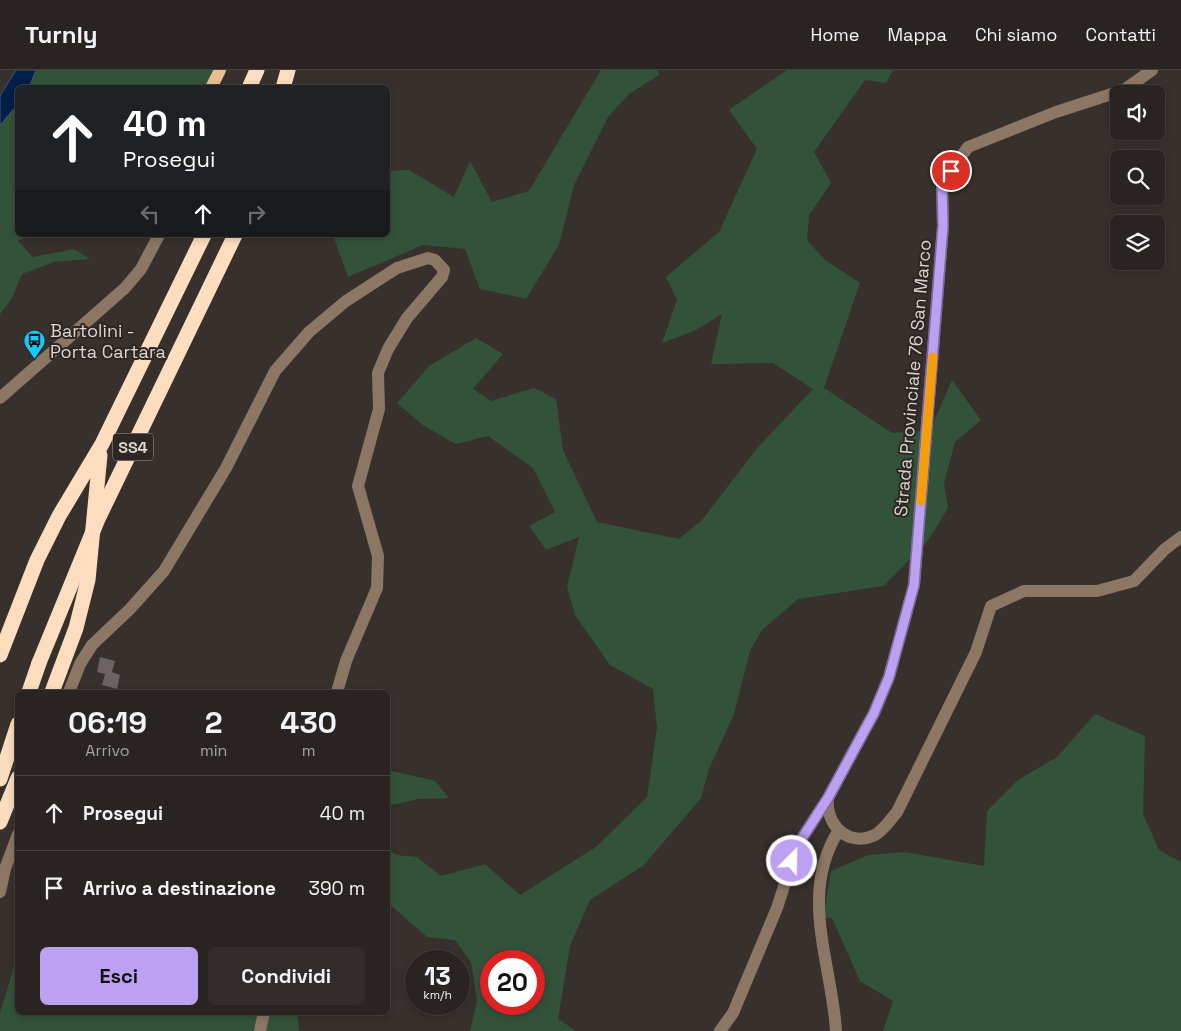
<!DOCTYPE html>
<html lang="it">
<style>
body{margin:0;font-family:"Space Grotesk",sans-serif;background:#312c2a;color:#f1f3f6;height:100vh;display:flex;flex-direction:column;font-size:19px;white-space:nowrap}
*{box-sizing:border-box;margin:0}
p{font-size:16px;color:#a5a4a5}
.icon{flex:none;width:28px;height:28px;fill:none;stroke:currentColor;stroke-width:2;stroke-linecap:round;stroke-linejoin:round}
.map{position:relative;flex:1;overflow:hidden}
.sheet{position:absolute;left:15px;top:620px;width:375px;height:325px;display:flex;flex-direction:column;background:#292421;border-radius:8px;box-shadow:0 2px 8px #0003,0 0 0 1px #45413f}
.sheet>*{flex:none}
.guide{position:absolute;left:15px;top:15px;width:375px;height:152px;border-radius:8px;box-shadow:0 2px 8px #0003,0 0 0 1px #45413f;background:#202124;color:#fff;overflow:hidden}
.tools{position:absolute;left:1110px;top:15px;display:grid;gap:10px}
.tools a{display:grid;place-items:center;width:55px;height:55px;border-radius:8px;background:#292421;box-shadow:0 2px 8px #0003,0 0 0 1px #45413f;font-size:25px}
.speed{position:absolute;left:405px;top:880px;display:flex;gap:10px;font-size:25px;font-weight:700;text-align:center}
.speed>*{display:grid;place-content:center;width:65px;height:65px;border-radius:50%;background:#292421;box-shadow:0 2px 8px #0003,0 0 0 1px #45413f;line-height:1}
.speed small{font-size:12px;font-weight:400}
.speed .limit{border:8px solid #d22;background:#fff;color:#111}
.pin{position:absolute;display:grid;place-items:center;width:42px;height:42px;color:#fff;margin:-21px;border:2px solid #fff;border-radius:50%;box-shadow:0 1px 5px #0007}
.me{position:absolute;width:55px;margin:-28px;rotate:23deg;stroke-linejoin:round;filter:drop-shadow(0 0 4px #0008)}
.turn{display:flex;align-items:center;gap:18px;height:105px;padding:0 25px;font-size:22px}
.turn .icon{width:65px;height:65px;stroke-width:2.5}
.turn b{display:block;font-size:35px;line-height:42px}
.lanes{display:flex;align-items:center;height:48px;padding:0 25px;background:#0003;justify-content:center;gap:25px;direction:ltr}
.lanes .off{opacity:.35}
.eta{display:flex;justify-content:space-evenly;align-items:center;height:85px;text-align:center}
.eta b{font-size:30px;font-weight:700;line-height:35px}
.action{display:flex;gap:10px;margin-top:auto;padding:10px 25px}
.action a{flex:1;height:58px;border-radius:8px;background:#bca0f2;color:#111;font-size:20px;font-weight:700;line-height:58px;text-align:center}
.action a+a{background:#312c2a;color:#f1f3f6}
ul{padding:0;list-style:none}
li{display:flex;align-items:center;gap:15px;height:75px;padding:0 25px;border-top:1px solid #45413f}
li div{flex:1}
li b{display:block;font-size:19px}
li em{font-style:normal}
header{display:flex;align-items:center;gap:30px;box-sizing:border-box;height:70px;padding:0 25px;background:#292421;border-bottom:1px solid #45413f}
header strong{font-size:24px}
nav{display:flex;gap:28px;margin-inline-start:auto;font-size:18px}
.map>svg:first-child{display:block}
.green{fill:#325339;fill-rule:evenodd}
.water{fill:#001f49;stroke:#415672}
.building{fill:#6c6261}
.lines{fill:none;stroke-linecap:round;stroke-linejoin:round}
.minor{stroke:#8c7764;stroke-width:12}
.major{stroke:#e8bd93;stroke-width:12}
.highway{stroke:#fcddbf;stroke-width:15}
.highway-bridge{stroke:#fcddbf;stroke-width:15}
.route-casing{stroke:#7a689d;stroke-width:12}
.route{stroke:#bca0f2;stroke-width:9}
.slow{stroke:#f59e0b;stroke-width:9}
.labels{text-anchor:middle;stroke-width:4;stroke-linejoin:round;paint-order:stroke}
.shield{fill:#2d2622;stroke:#a6a19e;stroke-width:1}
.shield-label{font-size:16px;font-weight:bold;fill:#dad6d3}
.poi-label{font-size:18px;fill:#dad6d3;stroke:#2d2622;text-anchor:start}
.street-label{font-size:18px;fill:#dad6d3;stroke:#2d2622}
</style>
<header>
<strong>Turnly</strong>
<nav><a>Home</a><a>Mappa</a><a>Chi siamo</a><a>Contatti</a></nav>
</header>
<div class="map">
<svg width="1181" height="961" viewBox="0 0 1181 961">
<rect width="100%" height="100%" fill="#37302c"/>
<!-- green -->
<path class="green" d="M36,0H213L208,17L29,18Z
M601,0H658L659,5L629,24L608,47L574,115L559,175L526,229L480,219L465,179L423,175L348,207L333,165H388V101L409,100L454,127L470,91L492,132L529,121Z
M787,0H893L886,13L865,10L814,82L831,113L809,145L807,170L825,190L860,213L824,318L892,363L930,360L952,310L981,350L955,372L944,413L948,438L927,472L883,516L798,529L762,560L750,581L734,644L709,699L701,728L644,795L590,830L570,876L558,949L576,961H470L477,931L471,892L455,870L427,867L388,833V779L396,785L417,787L441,806L485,794L520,825L596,777L647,727L657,658L653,619L610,595L575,545L567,517L579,467L546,480L529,456L555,442L533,398L488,366L456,374L424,356L397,333L429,296L476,268L503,284L473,319L491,331L534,318L556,329L563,380L597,452L679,469L702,450L758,377L813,319L773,293L711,294L722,244L694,261L662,273L677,230L666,207L719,162L757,79L729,40ZM491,891H534V934H491Z
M17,35L18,165H32L18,171L33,187L74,179L90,189L54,192L22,204L11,230L0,244V55Z
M1095,644L1145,666L1143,744L1159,780L1181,792V961H883L893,931L860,911L832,848L823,849L831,801L868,785L905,782L984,796L987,741L1018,710L1057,687Z
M388,700L435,711L449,728L419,729L388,736Z
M14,897L17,899L18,942L297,943L299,961H0V943Z"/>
<!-- water -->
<path class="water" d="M16,0H36L29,17L18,18L17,35L0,55V26Z"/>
<!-- building -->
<path class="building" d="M100,587L115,591L112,602L120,605L117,619L102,615L105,604L97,602Z"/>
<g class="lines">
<!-- minor -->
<path class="minor" d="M1152,0L1124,20L1056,42L968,77L942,113L943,156L914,515L889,607L874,643L828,728C825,754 848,778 875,765C884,760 890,750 897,742L976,582L991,536L1024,521H1097L1134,511L1165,479L1181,467
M0,328L125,218L141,199L159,165
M69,622L80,594L92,575L130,539L164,501L226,398L275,301L309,262L346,231L397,198L428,188L435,190L444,200L442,207L407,248L388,279L378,303L379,339L358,416L378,486L377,518L346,591L337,622
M0,822L5,799L18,764
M260,961L264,942
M720,961L733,943L777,838L797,776L828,728
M836,961C832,893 798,824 839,760"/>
<!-- major -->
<path class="major" d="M211,18L220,0"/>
<!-- highway -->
<path class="highway" d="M249,18L257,0
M283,18L288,0
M0,585L37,490L59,446L102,374L204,165
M29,622L39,593
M52,622L76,558L88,510L100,385
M0,709L18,654
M0,752L18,708"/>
<!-- highway-bridge -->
<path class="highway-bridge" d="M39,593L98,449L235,165"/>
</g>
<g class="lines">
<defs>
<path id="route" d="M792,791L797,776L828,728L874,643L889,607L914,515L943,156L942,113L951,101"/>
</defs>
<!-- route casing -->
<use href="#route" class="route-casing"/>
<!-- route -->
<use href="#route" class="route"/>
<!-- slow -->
<path class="slow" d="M921,431L933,287"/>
</g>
<!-- icons -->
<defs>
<symbol id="bus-pin" viewBox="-11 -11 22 30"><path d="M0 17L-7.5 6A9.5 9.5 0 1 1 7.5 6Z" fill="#13cafb" stroke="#2d2622"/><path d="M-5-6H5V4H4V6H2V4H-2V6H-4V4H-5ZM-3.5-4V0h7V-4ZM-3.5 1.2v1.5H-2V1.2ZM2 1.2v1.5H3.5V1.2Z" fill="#111"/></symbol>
</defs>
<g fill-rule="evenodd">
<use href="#bus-pin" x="22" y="258" width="25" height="34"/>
</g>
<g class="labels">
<!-- shield labels -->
<rect class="shield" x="113" y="363.5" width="40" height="27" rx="4"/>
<g class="shield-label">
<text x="133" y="383">SS4</text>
</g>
<!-- poi labels -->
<g class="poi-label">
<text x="50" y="267">Bartolini -<tspan x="50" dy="21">Porta Cartara</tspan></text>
</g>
<!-- street labels -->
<g class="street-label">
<text transform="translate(913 308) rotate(-85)" y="6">Strada Provinciale 76 San Marco</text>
</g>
</g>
</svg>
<div class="tools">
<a><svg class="icon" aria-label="sound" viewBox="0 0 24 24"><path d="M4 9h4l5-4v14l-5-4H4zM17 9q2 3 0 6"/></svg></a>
<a><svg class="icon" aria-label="search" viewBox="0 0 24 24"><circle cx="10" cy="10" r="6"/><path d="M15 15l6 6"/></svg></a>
<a><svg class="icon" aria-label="layers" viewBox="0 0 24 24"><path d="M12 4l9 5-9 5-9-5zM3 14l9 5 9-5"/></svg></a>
</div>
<div class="speed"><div>13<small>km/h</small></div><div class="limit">20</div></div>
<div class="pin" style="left:951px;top:101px;background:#d93025"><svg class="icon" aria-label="arrive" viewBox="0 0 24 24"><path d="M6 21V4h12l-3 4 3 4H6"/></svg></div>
<svg class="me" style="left:792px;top:791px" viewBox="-20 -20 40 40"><circle r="17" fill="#bca0f2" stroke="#fff" stroke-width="3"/><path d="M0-11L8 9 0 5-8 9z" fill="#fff"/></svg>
<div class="guide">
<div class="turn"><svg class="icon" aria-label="ahead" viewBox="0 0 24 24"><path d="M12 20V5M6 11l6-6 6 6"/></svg><div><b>40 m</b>Prosegui</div></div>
<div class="lanes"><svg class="icon off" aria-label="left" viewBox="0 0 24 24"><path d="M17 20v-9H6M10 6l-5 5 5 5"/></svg><svg class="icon" aria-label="ahead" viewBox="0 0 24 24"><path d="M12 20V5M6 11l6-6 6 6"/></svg><svg class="icon off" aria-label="right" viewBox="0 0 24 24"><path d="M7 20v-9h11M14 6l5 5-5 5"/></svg></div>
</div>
<section class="sheet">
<div class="eta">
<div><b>06:19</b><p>Arrivo</p></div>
<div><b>2</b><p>min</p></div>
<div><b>430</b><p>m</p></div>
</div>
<ul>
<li><svg class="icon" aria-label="ahead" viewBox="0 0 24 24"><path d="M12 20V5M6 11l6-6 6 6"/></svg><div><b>Prosegui</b></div><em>40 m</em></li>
<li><svg class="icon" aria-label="arrive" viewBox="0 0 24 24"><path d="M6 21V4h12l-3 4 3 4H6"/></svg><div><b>Arrivo a destinazione</b></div><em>390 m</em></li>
</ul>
<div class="action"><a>Esci</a><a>Condividi</a></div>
</section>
</div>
